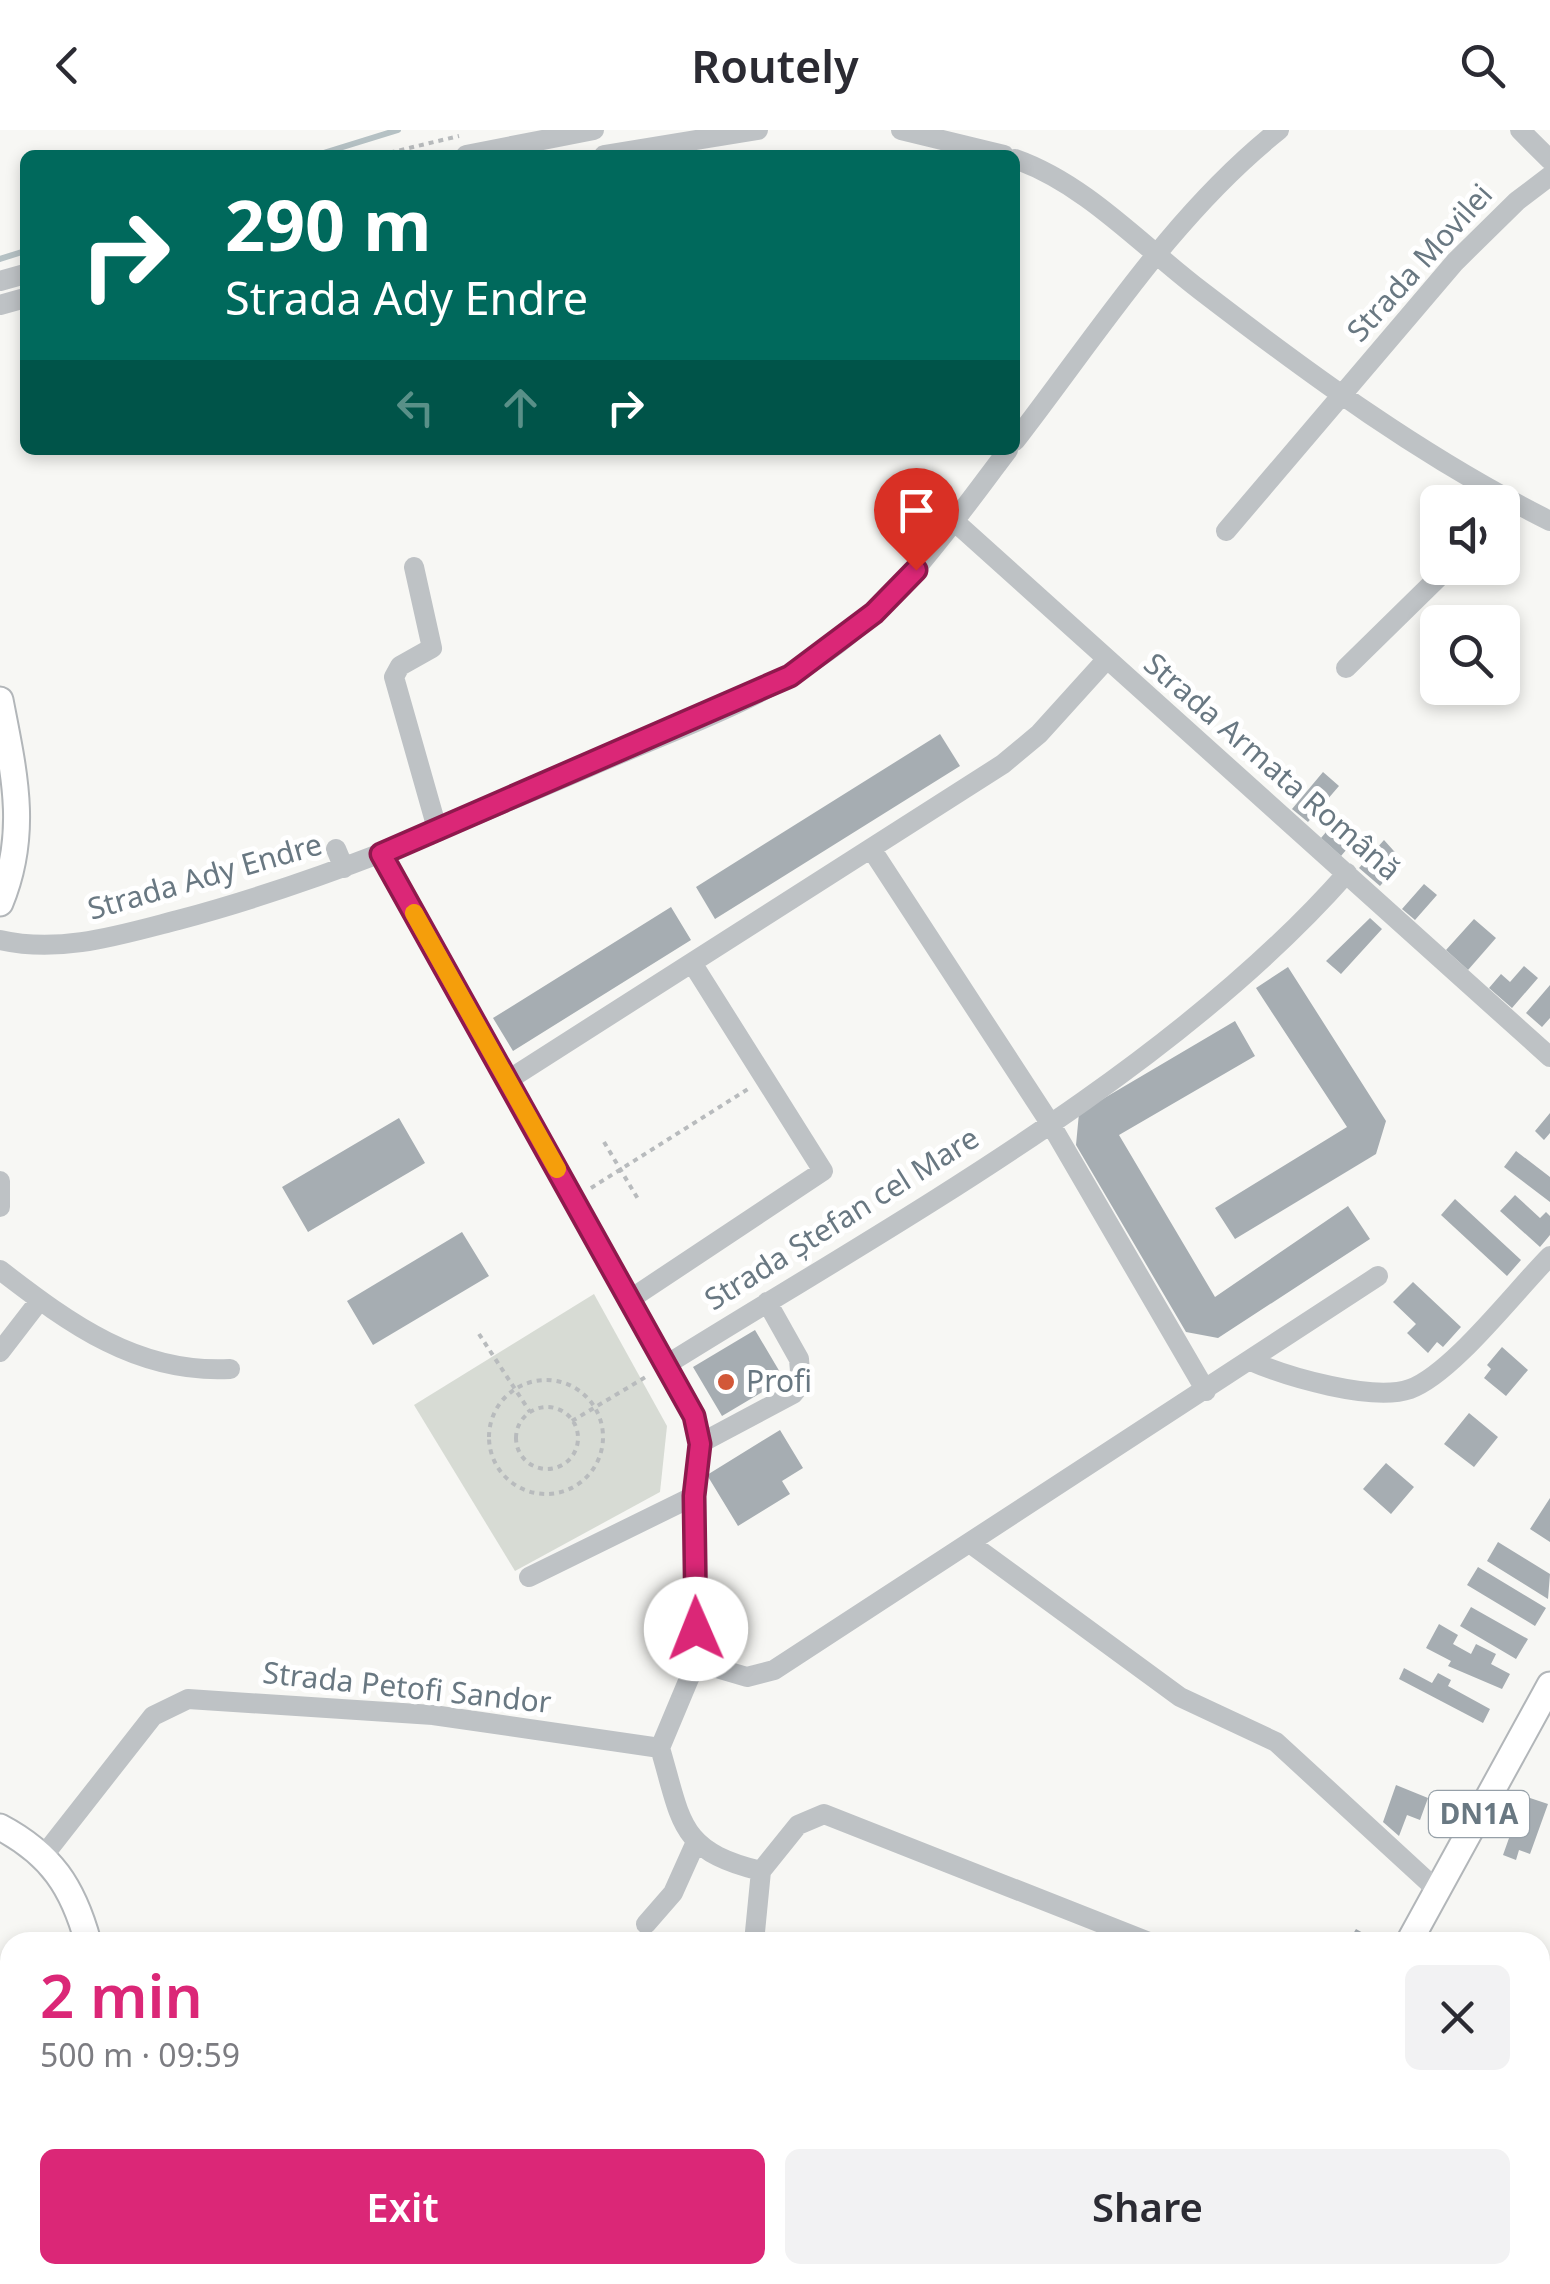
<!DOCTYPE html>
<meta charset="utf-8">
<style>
body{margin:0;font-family:"Noto Sans",sans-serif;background:#f2f2f3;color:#2b2b33;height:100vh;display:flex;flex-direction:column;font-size:38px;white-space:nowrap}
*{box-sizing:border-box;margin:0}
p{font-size:32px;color:#7c7c81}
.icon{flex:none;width:55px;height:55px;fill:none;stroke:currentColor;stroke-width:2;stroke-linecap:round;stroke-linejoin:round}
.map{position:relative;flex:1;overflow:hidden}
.side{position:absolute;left:0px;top:1802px;width:1550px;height:352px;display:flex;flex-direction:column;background:#fff;border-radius:30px 30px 0 0;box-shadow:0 5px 15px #0003}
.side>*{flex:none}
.banner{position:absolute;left:20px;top:20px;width:1000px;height:305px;border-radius:15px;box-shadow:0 5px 15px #0003;background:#00695c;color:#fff;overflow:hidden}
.controls{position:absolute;left:1420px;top:355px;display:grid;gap:20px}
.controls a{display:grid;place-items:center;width:100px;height:100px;border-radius:15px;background:#fff;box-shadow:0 5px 15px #0003;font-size:50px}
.pin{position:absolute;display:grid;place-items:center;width:85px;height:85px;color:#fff;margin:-102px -42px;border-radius:50% 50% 50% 0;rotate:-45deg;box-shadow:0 0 10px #0007}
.pin .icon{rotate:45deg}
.me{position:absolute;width:110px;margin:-55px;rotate:359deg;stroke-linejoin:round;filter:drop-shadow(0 0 8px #0008)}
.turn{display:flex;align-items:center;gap:35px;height:210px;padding:0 40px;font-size:45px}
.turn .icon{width:130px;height:130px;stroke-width:2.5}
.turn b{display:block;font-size:70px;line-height:85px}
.lanes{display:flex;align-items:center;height:95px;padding:0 40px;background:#0003;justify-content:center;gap:50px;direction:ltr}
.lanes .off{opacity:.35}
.round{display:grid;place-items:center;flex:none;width:105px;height:105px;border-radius:15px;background:#f2f2f3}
.summary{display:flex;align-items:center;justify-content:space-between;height:170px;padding:0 40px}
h1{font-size:60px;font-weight:600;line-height:75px;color:#db2777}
.button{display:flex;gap:20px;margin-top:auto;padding:20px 40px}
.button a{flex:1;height:115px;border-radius:15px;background:#db2777;color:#fff;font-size:40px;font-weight:600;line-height:115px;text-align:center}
.button a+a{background:#f2f2f3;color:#2b2b33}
header{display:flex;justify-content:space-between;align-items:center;height:130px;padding:0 40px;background:#fff;font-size:45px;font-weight:600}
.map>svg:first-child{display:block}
.green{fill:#d7dbd4}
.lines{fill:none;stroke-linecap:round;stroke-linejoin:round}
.stream{stroke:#b5c1c4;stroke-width:6}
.building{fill:#a6adb2}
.major-casing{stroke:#b2b6b9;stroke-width:29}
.path{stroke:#b8bbbd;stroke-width:4;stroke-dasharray:5 5;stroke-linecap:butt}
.minor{stroke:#bec2c5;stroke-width:20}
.major{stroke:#fff;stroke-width:25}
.route-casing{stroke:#8e194d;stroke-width:25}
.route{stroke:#db2777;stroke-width:18}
.slow{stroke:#f59e0b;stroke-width:18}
.poi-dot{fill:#d25839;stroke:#fff;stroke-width:4}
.labels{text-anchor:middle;stroke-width:10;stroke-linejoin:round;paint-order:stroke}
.shield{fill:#fff;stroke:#96a0a8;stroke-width:2.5}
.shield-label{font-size:28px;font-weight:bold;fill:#697882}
.street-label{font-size:30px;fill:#697882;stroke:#fff}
.poi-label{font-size:30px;fill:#697882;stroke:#fff;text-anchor:start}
</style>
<header><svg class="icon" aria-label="back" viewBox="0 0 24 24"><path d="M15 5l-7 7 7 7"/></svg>Routely<svg class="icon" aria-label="search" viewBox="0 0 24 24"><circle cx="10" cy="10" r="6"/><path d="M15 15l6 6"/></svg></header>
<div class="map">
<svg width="1550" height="2154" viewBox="0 0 1550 2154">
<rect width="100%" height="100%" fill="#f7f7f4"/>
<!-- green -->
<path class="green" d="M594,1164L667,1296L660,1362L515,1441L414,1275Z"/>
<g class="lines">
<!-- stream -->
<path class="stream" d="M317,25L398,0
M0,129L25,121"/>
</g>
<!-- building -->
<path class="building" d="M940,604L960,636L715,789L696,757Z
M1323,642L1339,656L1308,692L1292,679Z
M1338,688L1358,706L1341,726L1321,708Z
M1384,710L1402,730L1380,756L1359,738Z
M1424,754L1437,765L1415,790L1402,779Z
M671,777L691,810L513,921L493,888Z
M1370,788L1382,799L1341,844L1326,831Z
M1474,789L1496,808L1468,840L1446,820Z
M1524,836L1538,848L1512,878L1489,858L1501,844L1510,852Z
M1288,837L1386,991L1376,1024L1235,1109L1215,1078L1347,997L1256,858Z
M1550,855V888L1542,897L1526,883Z
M1235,891L1255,926L1119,1005L1215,1167L1348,1076L1370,1109L1218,1208L1186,1202L1076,1015L1079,983Z
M1550,983V1003L1544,1010L1535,1001Z
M399,988L425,1033L308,1102L282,1057Z
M1516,1021L1550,1047V1072L1504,1037Z
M1515,1065L1540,1088L1546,1082L1550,1086V1105L1540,1117L1500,1081Z
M1455,1069L1521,1130L1507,1146L1441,1085Z
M462,1102L489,1146L373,1215L347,1171Z
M1413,1152L1461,1197L1443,1217L1437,1212L1428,1223L1407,1203L1416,1194L1393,1172Z
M755,1200L784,1249L722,1286L693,1237Z
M1502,1217L1528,1240L1506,1266L1484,1248L1491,1239L1487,1235Z
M1469,1283L1498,1307L1474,1337L1444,1314Z
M780,1300L803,1338L782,1351L790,1364L738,1396L707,1345Z
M1386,1333L1414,1357L1391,1384L1363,1359Z
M1550,1368V1412L1530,1399Z
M1498,1412L1550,1444L1548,1469L1487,1431Z
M1478,1437L1546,1478L1535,1496L1467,1455Z
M1471,1477L1528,1509L1516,1529L1460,1496Z
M1439,1494L1458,1505L1453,1514L1471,1524L1476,1514L1496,1524L1491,1534L1510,1544L1502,1559L1448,1536L1451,1531L1426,1518Z
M1404,1538L1432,1553L1438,1543L1451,1550L1448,1556L1490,1579L1483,1593L1399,1549Z
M1396,1655L1428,1668L1420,1690L1407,1685L1399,1706L1383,1692Z
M1524,1666L1548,1674L1530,1724L1519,1720L1516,1730L1503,1725Z
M1356,1799L1372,1808L1369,1812H1348Z
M1175,2145H1220L1217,2154H1171Z"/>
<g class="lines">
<defs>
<path id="major" d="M0,570C14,642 29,703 0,773
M0,1697C51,1724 73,1757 88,1812
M1409,1812L1550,1555
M169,2145L171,2154
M1277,2154L1280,2145"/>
</defs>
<!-- major casing -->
<use href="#major" class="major-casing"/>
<!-- path -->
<path class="path" d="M380,25L459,6
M604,1012L638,1069
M591,1058L748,959
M479,1204L530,1282
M489 1307a57 57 0 1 1 114 0a57 57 0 1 1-114 0Z
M516 1308a31 31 0 1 1 62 0a31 31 0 1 1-62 0Z
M572,1291L649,1245"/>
<!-- minor -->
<path class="minor" d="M901,0L1004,25
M1520,0L1550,30
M466,25L594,0
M604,25L758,0
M1015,29C1086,54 1141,115 1200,160C1312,246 1424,328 1550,391
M0,151L25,144
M0,175L25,168
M1015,311C1097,205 1173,84 1279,0
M954,391L1550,927
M1226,401L1455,132L1517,71L1550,46
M414,437L432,518L400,536L394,547L438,702
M1346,538L1448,438
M336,719L344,738
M872,720L1050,993L1206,1261
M381,724L694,1286L699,1314L694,1366L696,1532L660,1618
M0,810C60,824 120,805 178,790C321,752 454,695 589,637C669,602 756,573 827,522C901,469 954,391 1008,320
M508,950L1003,634L1039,604L1106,530
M0,1051V1077
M0,1140C70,1194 138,1244 230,1239
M629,1170L823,1041L694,836
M0,1222L40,1170
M1251,1231C1287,1247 1373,1272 1410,1259C1452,1244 1516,1160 1550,1126
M666,1235C892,1094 1171,943 1347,743
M699,1314L793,1264L801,1254L799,1229L767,1172
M971,1414L1180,1567L1276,1612L1437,1760
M529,1447L694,1366
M696,1532L747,1547L774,1540L1378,1146
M660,1618C682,1692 678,1721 761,1741L754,1812
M44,1725L153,1586L188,1569L433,1585L660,1618
M761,1741L798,1695L824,1684L1149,1812
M646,1794L673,1763L695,1714
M1550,1997C1541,2022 1543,2043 1550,2068
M722,2154L723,2145"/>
<!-- major -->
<use href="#major" class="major"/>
</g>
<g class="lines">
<defs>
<path id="route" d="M696,1499L694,1366L700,1314L694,1286L381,724L790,546L874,483L916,440"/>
</defs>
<!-- route casing -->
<use href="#route" class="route-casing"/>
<!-- route -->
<use href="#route" class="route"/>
<!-- slow -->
<path class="slow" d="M414,783L557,1039"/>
</g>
<!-- markers -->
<circle class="poi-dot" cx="726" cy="1252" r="10"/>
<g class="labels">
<!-- shield labels -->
<rect class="shield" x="1429" y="1661" width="100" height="46" rx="8"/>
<g class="shield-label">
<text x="1479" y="1694">DN1A</text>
</g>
<!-- street labels -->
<g class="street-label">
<text transform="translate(1420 133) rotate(-48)" y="10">Strada Movilei</text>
<text transform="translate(1272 637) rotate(41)" y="10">Strada Armata Română</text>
<text transform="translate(205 747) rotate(-16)" y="10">Strada Ady Endre</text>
<text transform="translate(842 1089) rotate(-32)" y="10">Strada Ștefan cel Mare</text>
<text transform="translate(407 1558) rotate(6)" y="10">Strada Petofi Sandor</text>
</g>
<!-- poi labels -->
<g class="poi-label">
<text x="746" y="1262">Profi</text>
</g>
</g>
</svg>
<div class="controls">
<a><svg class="icon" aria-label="sound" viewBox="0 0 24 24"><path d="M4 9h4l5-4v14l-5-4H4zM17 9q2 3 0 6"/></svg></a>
<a><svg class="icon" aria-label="search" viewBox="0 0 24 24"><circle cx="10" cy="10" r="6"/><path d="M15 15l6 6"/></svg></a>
</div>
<div class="pin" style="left:916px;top:440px;background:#d93025"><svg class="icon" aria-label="arrive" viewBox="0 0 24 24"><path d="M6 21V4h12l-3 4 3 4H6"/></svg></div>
<svg class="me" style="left:696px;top:1499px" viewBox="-20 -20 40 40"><circle r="19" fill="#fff"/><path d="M0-13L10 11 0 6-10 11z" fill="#db2777"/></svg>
<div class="banner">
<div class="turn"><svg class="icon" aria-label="right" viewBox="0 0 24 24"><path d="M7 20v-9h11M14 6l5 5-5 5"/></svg><div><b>290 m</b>Strada Ady Endre</div></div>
<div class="lanes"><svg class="icon off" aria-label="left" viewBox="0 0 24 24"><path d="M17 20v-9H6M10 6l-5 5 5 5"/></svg><svg class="icon off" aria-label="ahead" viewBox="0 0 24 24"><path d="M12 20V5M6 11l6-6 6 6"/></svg><svg class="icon" aria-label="right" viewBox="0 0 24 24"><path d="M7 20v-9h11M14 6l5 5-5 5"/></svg></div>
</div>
<section class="side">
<div class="summary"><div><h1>2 min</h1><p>500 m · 09:59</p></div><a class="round"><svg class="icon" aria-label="close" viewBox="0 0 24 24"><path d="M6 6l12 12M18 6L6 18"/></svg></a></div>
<div class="button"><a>Exit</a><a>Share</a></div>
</section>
</div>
